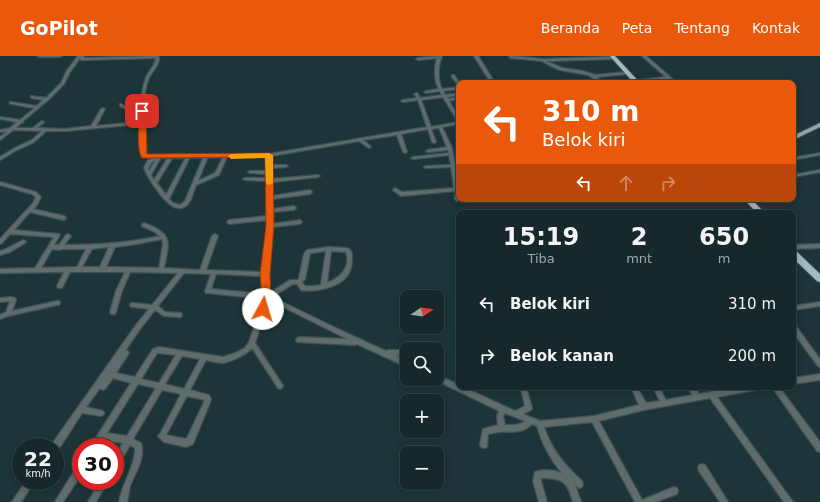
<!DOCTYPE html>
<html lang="id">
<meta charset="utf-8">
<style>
body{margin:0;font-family:"DejaVu Sans",sans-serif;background:#233436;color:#f1f3f6;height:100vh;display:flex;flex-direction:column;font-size:15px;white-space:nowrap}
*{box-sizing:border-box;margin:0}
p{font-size:13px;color:#9ea6a8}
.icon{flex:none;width:22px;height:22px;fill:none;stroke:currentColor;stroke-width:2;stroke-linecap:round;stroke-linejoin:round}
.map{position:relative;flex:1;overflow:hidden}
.drawer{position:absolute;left:456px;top:154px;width:340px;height:180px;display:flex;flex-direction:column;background:#16282a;border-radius:8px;box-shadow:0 2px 10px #0003,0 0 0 1px #354447}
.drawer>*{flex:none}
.top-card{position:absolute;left:456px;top:24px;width:340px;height:122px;border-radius:8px;box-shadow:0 2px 10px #0003,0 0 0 1px #354447;background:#ea580c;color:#fff;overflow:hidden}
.needle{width:26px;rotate:77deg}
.fabs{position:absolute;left:400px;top:234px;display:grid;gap:8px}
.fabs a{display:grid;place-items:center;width:44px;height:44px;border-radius:8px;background:#16282a;box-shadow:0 2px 10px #0003,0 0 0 1px #354447;font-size:20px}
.speed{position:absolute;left:12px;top:382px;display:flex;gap:8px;font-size:20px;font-weight:700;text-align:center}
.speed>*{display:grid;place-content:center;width:52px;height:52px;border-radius:50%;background:#16282a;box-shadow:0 2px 10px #0003,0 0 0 1px #354447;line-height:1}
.speed small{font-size:10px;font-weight:400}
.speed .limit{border:6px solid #d22;background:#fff;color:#111}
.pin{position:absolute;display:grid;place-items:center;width:34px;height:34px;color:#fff;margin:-17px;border-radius:8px;box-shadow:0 2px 6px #0006}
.me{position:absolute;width:44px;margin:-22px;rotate:6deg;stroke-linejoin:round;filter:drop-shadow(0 0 3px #0008)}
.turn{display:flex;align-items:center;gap:14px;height:84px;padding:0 20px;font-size:18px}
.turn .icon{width:52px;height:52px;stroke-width:2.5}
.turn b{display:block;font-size:28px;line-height:34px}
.lanes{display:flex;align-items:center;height:38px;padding:0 20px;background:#0003;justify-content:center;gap:20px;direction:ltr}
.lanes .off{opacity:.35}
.eta{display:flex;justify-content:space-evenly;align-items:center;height:68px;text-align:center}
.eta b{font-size:24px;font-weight:700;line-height:28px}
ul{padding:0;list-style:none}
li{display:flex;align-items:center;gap:12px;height:52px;padding:0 20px}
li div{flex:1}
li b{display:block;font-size:15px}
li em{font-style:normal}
header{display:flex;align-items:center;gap:24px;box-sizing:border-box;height:56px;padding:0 20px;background:#ea580c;color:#fff}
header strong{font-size:19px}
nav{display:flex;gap:22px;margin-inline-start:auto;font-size:14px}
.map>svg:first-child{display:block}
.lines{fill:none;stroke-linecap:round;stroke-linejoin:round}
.minor-casing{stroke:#3c5254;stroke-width:2.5}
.major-casing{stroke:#3c5254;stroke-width:2}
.highway-casing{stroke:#3c5254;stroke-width:2}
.minor{fill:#606b6c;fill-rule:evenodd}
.major{fill:#8ea5a7;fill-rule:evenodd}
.highway{fill:#9fbbbe;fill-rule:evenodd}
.route{fill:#ea580c;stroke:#983908}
.slow{fill:#f59e0b}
</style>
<header>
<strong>GoPilot</strong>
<nav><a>Beranda</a><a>Peta</a><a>Tentang</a><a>Kontak</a></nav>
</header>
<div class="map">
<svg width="820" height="446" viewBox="0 0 820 446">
<rect width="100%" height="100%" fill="#1d3538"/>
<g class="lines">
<defs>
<path id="minor" d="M37,0H62L60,1H39Z
M78,0H84V2L159,0C160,8 154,13 150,20C148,23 147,27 146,31C142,52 144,76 145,97L146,99L159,100L269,98L427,71L418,44L403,46L401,45L403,44L417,42L414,38L416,37H417L420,42L442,39L440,35L426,37L424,36L426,35L439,33C434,25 434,11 437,2L418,4L416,3L418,2L442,0C438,9 437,24 442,33L459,31V33L443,35L445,39L459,37V39L447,41L448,43L459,41V43L449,45L459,62V68L442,71L452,92L459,131V144L457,145L455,143V135L401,140L393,134L395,132L402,136L454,132L451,111L426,112L424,111L426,110L451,109L449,99L413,103L411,102L413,101L449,97L448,94L428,96L426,95L428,94L447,91L439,72L431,73L436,86L434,87L432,86L428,73L401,78L407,96L405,97L403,96L397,79L363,84L370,90L371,91L369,92L359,85L271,100V109H286L288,110L286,111L271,112L272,123L318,119L320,120L318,121L272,126V140L310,134L312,136L310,138L272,143V153L294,150L296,152L294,154L272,156V168L300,164L302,166L300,168L272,171L268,218L269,237L290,224H298L299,222L304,198L307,194L329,191L347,192C352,194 352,197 352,202C352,208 351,215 347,220C339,231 314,237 301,234L297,228H293L272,241L342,275L386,295L388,294H407V300H396L407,305V311L357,288L355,289L297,286L296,284L297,282L299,281L347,283L269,244L255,287L282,328L283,330L282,332L280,333L278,332L252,292C248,298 230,306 223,307C218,307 211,305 206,304L190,334L209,339L211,344L193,388L186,391L164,386L158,380L160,378L181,338L162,334L133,383L141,387C146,402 135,417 130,430C129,435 128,441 127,446H119C122,428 136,408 135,392L130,389L118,410L115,411V400L123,387L103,384L98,391H90L131,327L113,322L105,333L103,334L101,333L100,332L86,351L103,355L104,357L103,359L101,360L82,357L58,394L55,395V391H51L52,388L136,269L149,253L133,251H131L130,249L131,247H133L152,249L178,217L130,216L122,235L116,256L115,258H111L110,256L116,235L125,216H70L62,232H58L57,230L64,216L0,217V213L35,212L54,181L10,178L2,187L0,188V183L33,147L36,141L32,138L0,129V126L36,136L41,141L37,149L33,153L64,160L66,162L64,164L30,156L14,174L59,178L60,179L54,189H59L66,179L68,178L71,180L64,189C97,189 128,187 160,180L153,175L142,170V168L144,167C174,178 169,186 164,212L200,214L212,180L215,178L218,180L206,214L263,216L268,170L267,164L229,168L227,166L229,164L267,160V125L245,124L243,123L245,122H267V118L250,117L248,116L250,115H267V100L227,101L219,119L196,129C193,136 191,150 182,152C168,156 148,122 144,112L148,104L155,102L143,101L141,97L140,68L65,75H46L34,86L17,94L0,104V101L15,92L32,84L42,75L13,74L0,84V81L7,75L0,76V74L10,72L17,66L0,63V61L20,64L35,52L11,48H10V46L37,50L43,44L31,42V40L46,42L61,27L66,16ZM80,2L81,4H82L156,2C155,11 147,16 145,25C140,38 141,52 140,66L131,67L133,57L129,52L121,48H120V50L127,54L129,57L127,67L96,70L105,53L103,52L101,53L91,70L65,73L37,72L44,66L42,65L33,72H16L21,67H23V65L48,44L64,28L70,16ZM443,41L458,66L431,71L421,44ZM223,101L215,117L198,125L207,103V102H203L185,145L180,149L173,147L169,143L189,103L187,102ZM160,102H186L185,103L166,139L157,127L171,104V103H167L154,124L151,119L160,103ZM155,105L149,115L148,112L152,106ZM162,183L163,188L159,212L106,211L115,191L136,188ZM109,191L100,211H82L92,193ZM52,193L60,194L62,193H86L77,211L41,212ZM326,195L321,229L313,230H305L302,226L305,223L310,198L311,197ZM331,195L346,196C351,212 341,221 327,227ZM184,217L211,218L205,235L206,237H208L264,243L249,286L245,292L235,297L223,301L159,291L153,293L135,321L116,317L129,297L128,295H125L140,273L155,254L164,260L179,261H181L182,259L181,257L165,256L158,250ZM216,218L262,220L264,238L211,233ZM157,297H159L176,299L159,327L141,323ZM182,300L200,303L184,333L165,328ZM138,328L156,332L127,380L107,377ZM187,340L205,344L187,382L186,383L166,379Z
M474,0H478L495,27H491Z
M510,0L543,3L613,1L615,2L614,3L546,5L562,12L583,15L595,19L627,16L629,17L627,18L597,21L602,27H598L596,24L588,19L560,14L549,9L542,5L511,2L509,1Z
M642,0H646L677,27H673L668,23L638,26L637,25L639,24L666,21Z
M452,19H454L460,27H459V29H458L452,21Z
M820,97V99L797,103L795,102L797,101Z
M820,114V116L793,121V119Z
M23,184L25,185L26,186L25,187L10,196L0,199V195L6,193Z
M820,188V192L793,193V189H794Z
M11,241L15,242L16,244L12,255L57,245H59L60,247L59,249H57L8,260L0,263V259L6,256L10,245L0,246V242Z
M820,246V250L793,254V250Z
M793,268L795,269L820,303V311L818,310L793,276Z
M820,318V324L793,328V322Z
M437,319L459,329V331H463L515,355L525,350L521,333L522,331H526L532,352L531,354L523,358L540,365L594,360L639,349L631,331H637L646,347L660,345L653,331H659L666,344L692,339L689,331H695L699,338L738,331H758L757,333L755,334L717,341L793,446H784L710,342L644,354L599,365L642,444L674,431L677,432L678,435L677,438L655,446H635L592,366L544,371C551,393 565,410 582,425L583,428L582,431L579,432L575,429L581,446H573C567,425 563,422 541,422V425L547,446H539L533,425L535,416C544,413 554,414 562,417C550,403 542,388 537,370L532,368C522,378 513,375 501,376C497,376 493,377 488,378L487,391L484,392L481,391L480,388L483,373L498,369L497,360L499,355L435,324L434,323H437ZM505,357L525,365C519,370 512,369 505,369L503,360Z
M772,331H779L820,386V396L817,395Z
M81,408V419L63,446H55L78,409Z
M702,408L705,409L728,446H720L699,415L698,412L699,409Z
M26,425H35L21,446H12Z
M100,425H108L96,446H88Z"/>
<path id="major" d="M820,67V71L793,84V80Z"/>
<path id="highway" d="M610,0H615L640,27H634Z
M744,143H751L765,157H757Z
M793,194L796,195L820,218V226L817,225L793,202Z"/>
</defs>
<!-- minor casing -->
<use href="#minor" class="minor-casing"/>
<!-- major casing -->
<use href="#major" class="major-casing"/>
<!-- highway casing -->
<use href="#highway" class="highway-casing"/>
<!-- minor -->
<use href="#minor" class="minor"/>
<!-- major -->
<use href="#major" class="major"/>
<!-- highway -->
<use href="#highway" class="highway"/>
</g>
<!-- route -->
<path class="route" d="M142,53L146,55L147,98L269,97L273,99L274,170L270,218L271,241L267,255H260L258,253L262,241L260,218L266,170L265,101L142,102C136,94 139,66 139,55Z"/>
<!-- slow -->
<path class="slow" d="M269,97L273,99V127L269,129L266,127L265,102L231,103L228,100L231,98Z"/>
</svg>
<div class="fabs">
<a><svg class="needle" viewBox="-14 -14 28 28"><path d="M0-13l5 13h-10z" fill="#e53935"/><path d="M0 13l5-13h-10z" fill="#9ea6a8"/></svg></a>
<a><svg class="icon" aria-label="search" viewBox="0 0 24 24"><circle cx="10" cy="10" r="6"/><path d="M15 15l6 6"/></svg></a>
<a>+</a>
<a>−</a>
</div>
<div class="speed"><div>22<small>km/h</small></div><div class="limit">30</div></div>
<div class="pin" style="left:142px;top:55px;background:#d93025"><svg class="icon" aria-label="arrive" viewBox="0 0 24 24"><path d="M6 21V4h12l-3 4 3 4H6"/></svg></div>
<svg class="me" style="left:263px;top:253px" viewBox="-20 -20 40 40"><circle r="19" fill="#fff"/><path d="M0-13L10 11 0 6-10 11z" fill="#ea580c"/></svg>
<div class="top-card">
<div class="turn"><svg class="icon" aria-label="left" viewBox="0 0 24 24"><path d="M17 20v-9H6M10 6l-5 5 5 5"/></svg><div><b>310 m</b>Belok kiri</div></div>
<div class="lanes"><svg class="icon" aria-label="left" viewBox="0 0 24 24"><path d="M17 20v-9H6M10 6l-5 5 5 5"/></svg><svg class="icon off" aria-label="ahead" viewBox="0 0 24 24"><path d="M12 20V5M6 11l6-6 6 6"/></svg><svg class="icon off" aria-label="right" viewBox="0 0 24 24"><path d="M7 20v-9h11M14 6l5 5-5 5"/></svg></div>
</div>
<section class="drawer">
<div class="eta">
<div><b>15:19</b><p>Tiba</p></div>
<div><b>2</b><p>mnt</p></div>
<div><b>650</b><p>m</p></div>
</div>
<ul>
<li><svg class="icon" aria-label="left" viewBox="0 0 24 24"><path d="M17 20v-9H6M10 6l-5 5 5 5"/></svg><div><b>Belok kiri</b></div><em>310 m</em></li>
<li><svg class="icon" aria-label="right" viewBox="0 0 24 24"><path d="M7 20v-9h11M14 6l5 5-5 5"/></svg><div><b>Belok kanan</b></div><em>200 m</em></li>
</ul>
</section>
</div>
